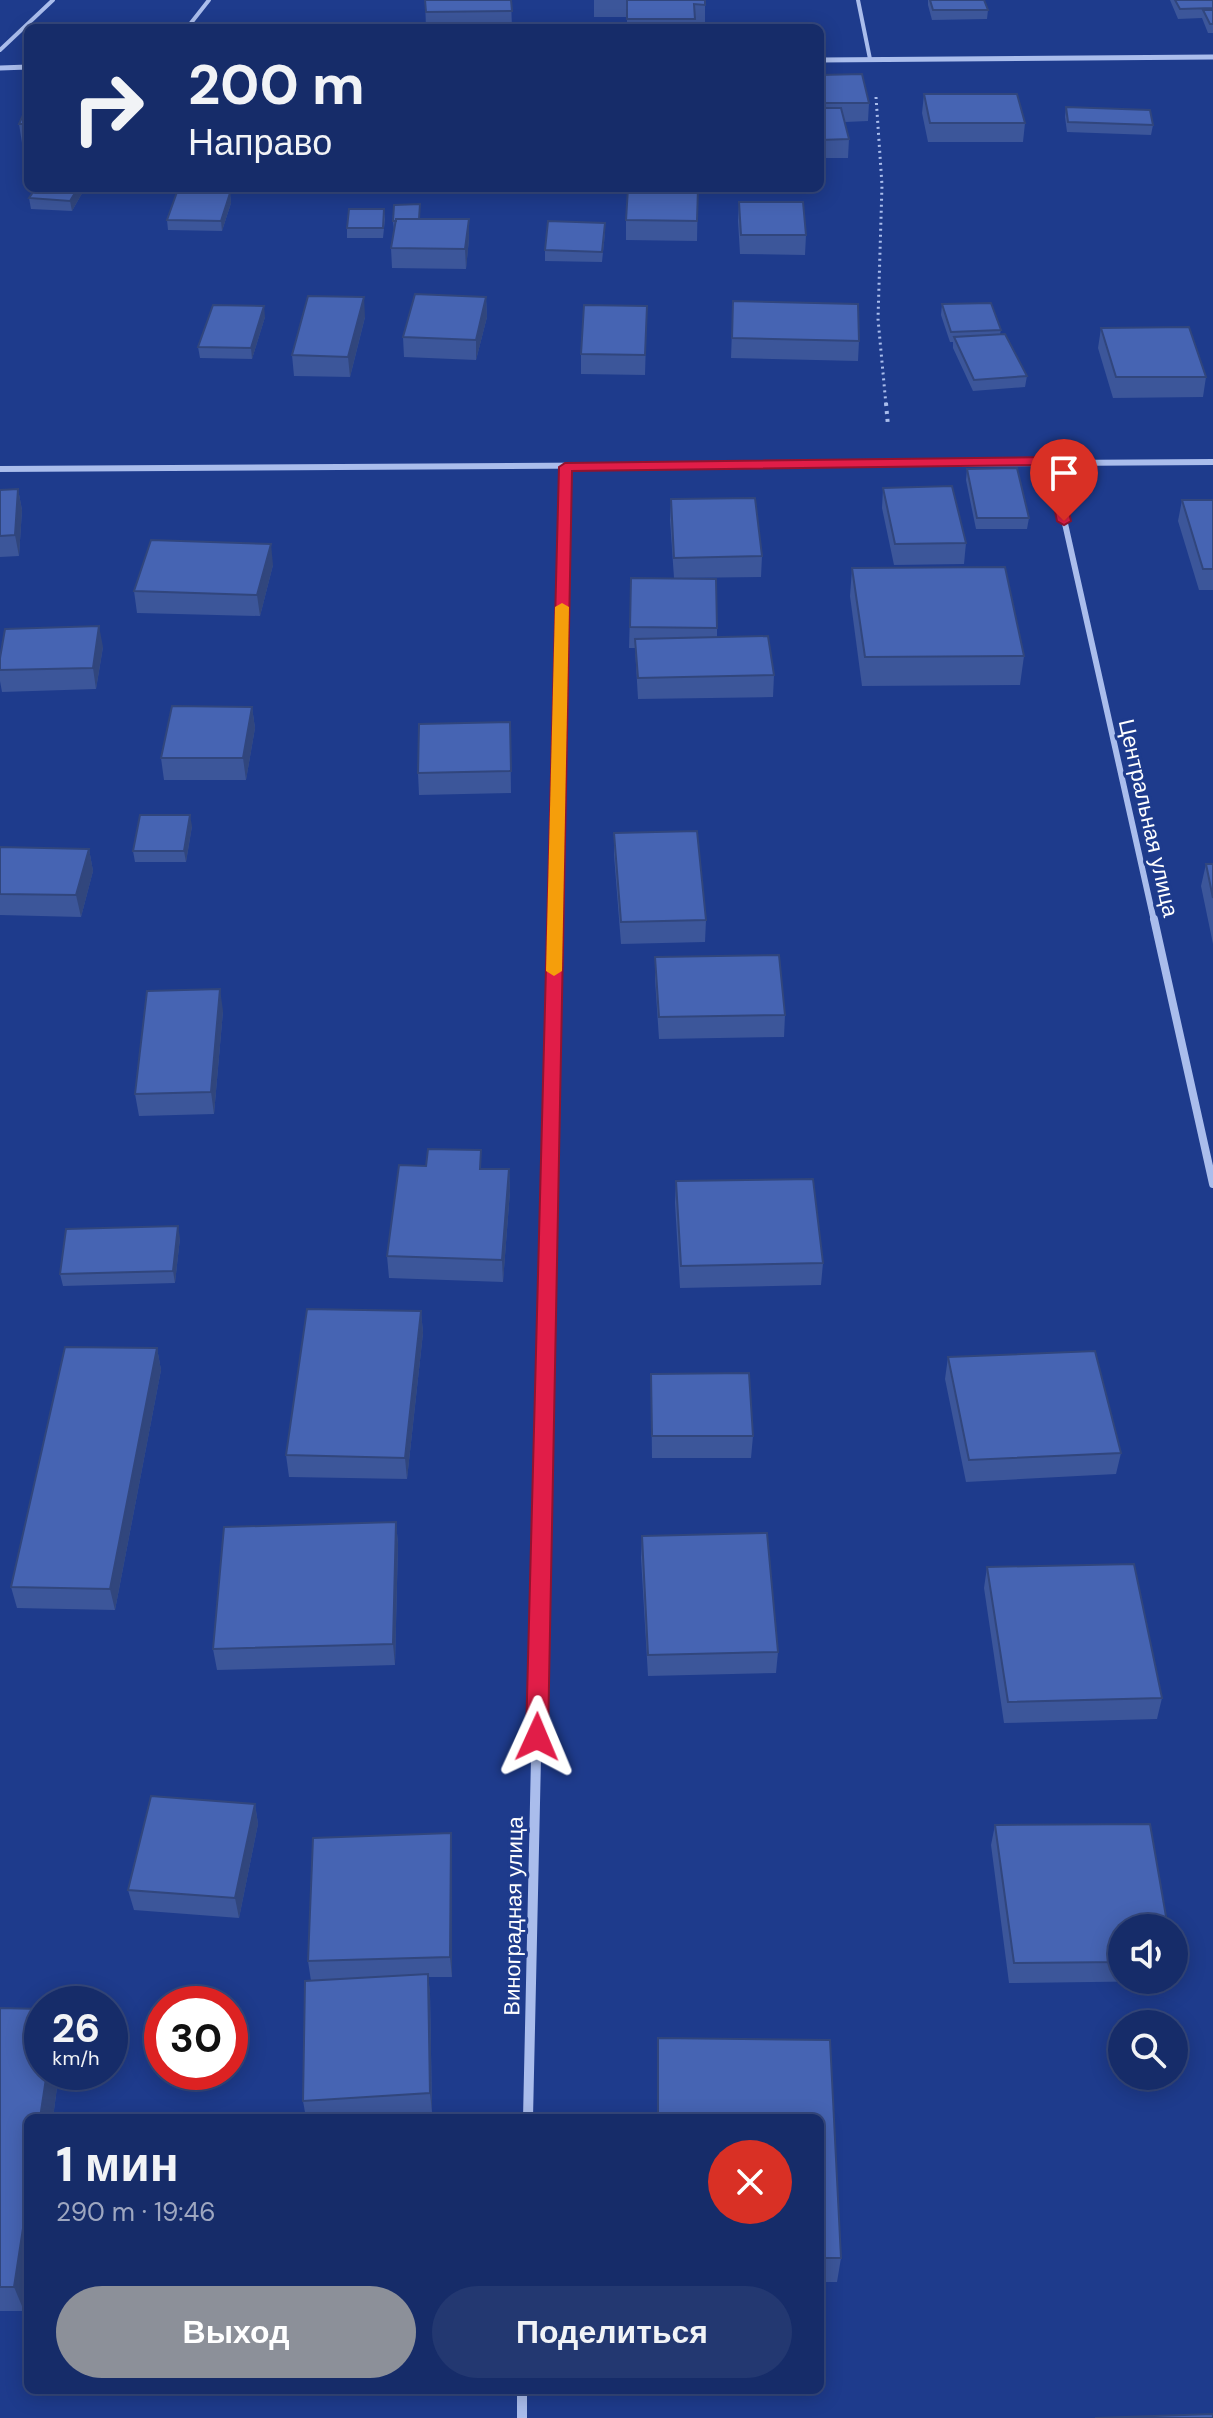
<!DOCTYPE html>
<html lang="ru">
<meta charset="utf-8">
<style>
body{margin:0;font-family:"DM Sans",sans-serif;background:#233871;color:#f1f3f6;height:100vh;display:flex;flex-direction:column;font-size:30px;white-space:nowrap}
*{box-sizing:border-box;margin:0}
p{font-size:26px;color:#9ea7c0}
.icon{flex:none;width:44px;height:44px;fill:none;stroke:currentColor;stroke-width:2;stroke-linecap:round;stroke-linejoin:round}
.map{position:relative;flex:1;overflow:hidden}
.sheet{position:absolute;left:24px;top:2114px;width:800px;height:280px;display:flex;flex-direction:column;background:#162c69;border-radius:12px;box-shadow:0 4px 20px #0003,0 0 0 2px #35487d}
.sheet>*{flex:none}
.guide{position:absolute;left:24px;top:24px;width:800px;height:168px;border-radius:12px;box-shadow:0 4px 20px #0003,0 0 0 2px #35487d;background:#162c69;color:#f1f3f6;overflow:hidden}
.controls{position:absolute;left:1108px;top:1914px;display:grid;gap:16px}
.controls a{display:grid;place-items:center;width:80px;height:80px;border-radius:50%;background:#162c69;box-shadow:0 4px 20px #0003,0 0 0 2px #35487d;font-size:40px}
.speed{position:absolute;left:24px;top:1986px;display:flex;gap:16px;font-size:40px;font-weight:700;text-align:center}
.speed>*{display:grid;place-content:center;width:104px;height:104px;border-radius:50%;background:#162c69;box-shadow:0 4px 20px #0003,0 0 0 2px #35487d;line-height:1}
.speed small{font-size:20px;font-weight:400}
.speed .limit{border:12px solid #d22;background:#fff;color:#111}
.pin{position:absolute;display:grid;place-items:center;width:68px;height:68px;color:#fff;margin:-82px -34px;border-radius:50% 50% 50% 0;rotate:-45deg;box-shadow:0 0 8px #0007}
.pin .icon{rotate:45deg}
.me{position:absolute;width:88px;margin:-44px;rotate:1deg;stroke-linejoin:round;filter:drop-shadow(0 0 6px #0008)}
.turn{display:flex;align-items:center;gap:28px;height:168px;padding:0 32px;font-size:36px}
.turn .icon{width:104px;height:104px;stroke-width:2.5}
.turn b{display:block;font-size:56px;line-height:68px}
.round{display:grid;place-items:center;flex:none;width:84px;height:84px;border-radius:42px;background:#233871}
.summary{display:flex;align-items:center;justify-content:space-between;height:136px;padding:0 32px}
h1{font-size:48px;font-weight:700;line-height:60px}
.primary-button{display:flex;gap:16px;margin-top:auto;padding:16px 32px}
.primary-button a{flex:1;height:92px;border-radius:48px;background:#8c9099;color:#fff;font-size:32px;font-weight:700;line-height:92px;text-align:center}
.primary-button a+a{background:#233871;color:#f1f3f6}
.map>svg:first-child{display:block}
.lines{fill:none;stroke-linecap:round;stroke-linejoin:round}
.path-far1{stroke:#aabdec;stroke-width:3;stroke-dasharray:2 4;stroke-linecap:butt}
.path{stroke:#aabdec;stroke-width:4;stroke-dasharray:3 5;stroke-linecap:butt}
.service{stroke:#aabdec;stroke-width:4}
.minor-far3{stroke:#aabdec;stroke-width:5}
.minor-far2{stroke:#aabdec;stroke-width:6}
.minor-far1{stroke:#aabdec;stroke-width:8}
.minor{stroke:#aabdec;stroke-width:10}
.wall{fill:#3c569a}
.shaded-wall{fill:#31467d}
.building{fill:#4664b3;stroke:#31467d;stroke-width:2}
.route{fill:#e11d48;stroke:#92132f;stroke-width:2}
.slow{fill:#f59e0b}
.labels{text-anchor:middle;stroke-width:6;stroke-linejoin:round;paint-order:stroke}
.street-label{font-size:22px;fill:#fff;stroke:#1e3b8c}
</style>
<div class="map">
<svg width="1213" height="2418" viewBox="0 0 1213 2418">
<rect width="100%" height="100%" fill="#1e3b8c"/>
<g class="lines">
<!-- path-far1 -->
<path class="path-far1" d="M876,97L882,185L878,319L886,405"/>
<!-- path -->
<path class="path" d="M886,403L888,426"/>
<!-- service -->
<path class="service" d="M858,0L870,59
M187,28L209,0
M0,50L53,0"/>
<!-- minor-far3 -->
<path class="minor-far3" d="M820,60L1213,57
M0,68L28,67"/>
<!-- minor-far2 -->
<path class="minor-far2" d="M1051,461L1154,921
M0,469L1213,462
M555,921L565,467"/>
<!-- minor-far1 -->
<path class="minor-far1" d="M1154,919L1213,1184
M540,1580L555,919"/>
<!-- minor -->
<path class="minor" d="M528,2118L540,1578
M522,2390V2418"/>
</g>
<!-- wall -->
<path class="wall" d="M425,0H511L512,28H426Z
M594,0H705V23L695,22V28H627V17H594Z
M928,0H984L988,10L987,19L932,20L928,5Z
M1170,0H1213V33H1208L1202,18L1178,19Z
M820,75L869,103L868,121L845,122L849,139L848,158H820Z
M924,94L1025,123L1023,142H928L922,113Z
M28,104V143H22L19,124Z
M1066,107L1153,125L1151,135L1067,132L1065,117Z
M36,188H85L72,211L31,209L29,198Z
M698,188L697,241L626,240V220Z
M230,193L231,203L222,231L168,230L167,220Z
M739,202L806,235L805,255L740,254L738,221Z
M384,209L385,219L383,238H347V228Z
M420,219L469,239L466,269L392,268L391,248L394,231L393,221Z
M605,233L602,262L545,261V250Z
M486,297L487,317L476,360L404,357L403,337Z
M733,301L859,341L858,361L731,358Z
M942,304L1001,330L1000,334L1027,376L1025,387L973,391L953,348V342H950L941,315Z
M647,306L645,375L581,374V354Z
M265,317L252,359L200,358L198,347Z
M365,317L350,377L294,376L292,355Z
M1101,328L1206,377L1203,397L1113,398L1098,348Z
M967,469L1029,518L1027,529H976L966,480Z
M883,488L966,543L964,564L894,565L882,508Z
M18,489L22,510L19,556L0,557V490Z
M671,499L762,556L761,577L674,578L670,520Z
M1182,500H1213V590H1199L1178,521Z
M273,565L260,616L137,613L134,591Z
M852,568L1024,656L1020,685L862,686L850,596Z
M631,578L717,628V637L774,675L773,697L638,699L635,648H629Z
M103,647L96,689L2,692L0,681V658Z
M252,707L255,728L246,780H164L161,758Z
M510,722L511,793L419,795L418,773Z
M192,826L186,862H135L133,851Z
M614,833L706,920L705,942L621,944L614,855Z
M0,847L89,849L93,871L81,917L0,915Z
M1206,864H1213V944L1201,886Z
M655,957L785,1015L784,1037L659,1039L655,979Z
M223,1011L214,1114L139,1116L135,1094Z
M509,1169L510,1191L503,1282L389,1278L387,1256Z
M676,1181L823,1263L821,1285L680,1288L675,1203Z
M180,1238L175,1283L63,1286L60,1274Z
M421,1311L423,1333L407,1479L289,1477L286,1455Z
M157,1348L161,1370L115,1610L17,1608L11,1587Z
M948,1357L1121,1453L1116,1474L966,1482L945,1379Z
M651,1374L753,1436L751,1458H652Z
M396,1522L398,1544L395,1665L217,1670L213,1649Z
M642,1536L778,1652L776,1673L648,1676L641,1558Z
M987,1567L1162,1698L1157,1719L1004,1723L984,1588Z
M255,1804L258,1824L239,1918L134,1910L128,1890Z
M995,1825L1122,1928V1980H1168V1981L1009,1983L991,1845Z
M452,1853V1977H428L430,1993L432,2112L330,2118H306L303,2101L311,1981L308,1961Z
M0,2008L59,2072L53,2118H28V2285L24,2311H0Z
M658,2038L830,2040L841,2258L837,2282H820V2118H657Z"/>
<!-- shaded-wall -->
<path class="shaded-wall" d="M78,188H85L72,211L70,201Z
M230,193L231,203L222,231L221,221Z
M469,219V239L466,269L465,249Z
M364,297L365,317L350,377L348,357Z
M486,297L487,317L476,360V340Z
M264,306L265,317L252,359L251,348Z
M18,489L22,510L19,556L15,535Z
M271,544L273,565L260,616L257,595Z
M99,626L103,647L96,689L93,668Z
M252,707L255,728L246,780L243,758Z
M190,815L192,826L186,862L184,851Z
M89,849L93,871L81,917L76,895Z
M220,989L223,1011L214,1114L211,1092Z
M509,1169L510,1191L503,1282L502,1260Z
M178,1226L180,1238L175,1283L173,1271Z
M421,1311L423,1333L407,1479L405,1458Z
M157,1348L161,1370L115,1610L110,1589Z
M396,1522L398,1544L395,1665L393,1644Z
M255,1804L258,1824L239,1918L235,1898Z
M451,1833L452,1853V1977L450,1957Z
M428,1974L430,1993L432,2112L430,2093Z
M47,2072H59L53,2118H40Z
M28,2196V2285L24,2311L14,2287Z"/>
<!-- building -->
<path class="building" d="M425,0H511L512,11L426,12Z
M627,0H705V5L694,4L695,19H627Z
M930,0H984L988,10H933Z
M1175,0H1213V8L1180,9Z
M1203,10H1213V24H1210Z
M862,74L869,103H820V75Z
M924,94H1017L1025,123H930Z
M28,104V124H19Z
M1066,107L1150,110L1153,125L1068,122Z
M820,108H841L849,139L820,140Z
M36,188H78L70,201L29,198Z
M628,188H698L697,221L626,220Z
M177,192L230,193L221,221L167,220Z
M739,202H803L806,235H741Z
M420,204L419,219H396V221H393L394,205Z
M349,209H384L383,228H347Z
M396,219H469L465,249L391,248Z
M548,221L605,223L602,252L545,250Z
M415,294L486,297L476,340L403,337Z
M308,296L364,297L348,357L292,355Z
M733,301L858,304L859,341L732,338Z
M991,303L1001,330L951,332L942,304Z
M213,305L264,306L251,348L198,347Z
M584,305L647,306L645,355L581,354Z
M1189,327L1206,377H1116L1101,328Z
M1005,334L1027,376L974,380L954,337Z
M1017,468L1029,518H977L967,469Z
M952,486L966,543L895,544L883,488Z
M18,489L15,535L0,536V490Z
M755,498L762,556L674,558L671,499Z
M1182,500H1213V569H1203Z
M151,540L271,544L257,595L134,591Z
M1005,567L1024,656L865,657L852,568Z
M631,578L716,579L717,628L630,627Z
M99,626L93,668L0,670V658L5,629Z
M768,636L774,675L638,678L635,639Z
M172,706L252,707L243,758H161Z
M510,722L511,771L418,773L419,724Z
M140,815H190L184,851H133Z
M697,831L706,920L621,922L614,833Z
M0,847L89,849L76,895L0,894Z
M1206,864H1213V898Z
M779,955L785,1015L659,1017L655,957Z
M220,989L211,1092L135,1094L147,991Z
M428,1149L481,1150L480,1169H509L502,1260L387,1256L399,1165L426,1166Z
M813,1179L823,1263L681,1266L676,1181Z
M178,1226L173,1271L60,1274L66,1229Z
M307,1309L421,1311L405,1458L286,1455Z
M65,1347L157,1348L110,1589L11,1587Z
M1095,1351L1121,1453L969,1460L948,1357Z
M749,1373L753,1436H652L651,1374Z
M396,1522L393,1644L213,1649L224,1527Z
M767,1533L778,1652L648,1655L642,1536Z
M1134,1564L1162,1698L1008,1702L987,1567Z
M151,1796L255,1804L235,1898L128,1890Z
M1150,1824L1168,1928H1122V1962L1014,1963L995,1825Z
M451,1833L450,1957L308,1961L313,1838Z
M428,1974L430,2093L303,2101L305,1981Z
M0,2008L42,2009V2072H47L40,2118H28V2196L14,2287H0Z
M658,2038L830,2040L841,2258H820V2118H658Z
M1213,2414V2418H1095Z"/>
<!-- route -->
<path class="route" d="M1051,457L1057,461L1071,521L1064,525L1057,521L1045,465L572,471L548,1737L545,1744L537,1746L529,1744L526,1737L559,467L565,463Z"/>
<!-- slow -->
<path class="slow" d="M562,603L569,607L562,971L554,976L546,971L555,607Z"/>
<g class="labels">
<!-- street labels -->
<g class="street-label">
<text transform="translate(1149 818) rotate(77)" y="8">Центральная улица</text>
<text transform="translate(513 1916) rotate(-89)" y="8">Виноградная улица</text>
</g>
</g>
</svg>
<div class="controls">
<a><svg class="icon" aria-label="sound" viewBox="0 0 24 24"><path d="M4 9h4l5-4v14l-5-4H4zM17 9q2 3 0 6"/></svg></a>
<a><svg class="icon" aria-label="search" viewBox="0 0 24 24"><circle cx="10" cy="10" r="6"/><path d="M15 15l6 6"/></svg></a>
</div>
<div class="speed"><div>26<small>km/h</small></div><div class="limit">30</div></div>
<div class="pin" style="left:1064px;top:521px;background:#d93025"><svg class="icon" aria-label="arrive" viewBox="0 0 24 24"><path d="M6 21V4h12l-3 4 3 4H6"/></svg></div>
<svg class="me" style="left:537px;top:1737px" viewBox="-20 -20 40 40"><path d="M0-17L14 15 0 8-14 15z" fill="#e11d48" stroke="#fff" stroke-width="4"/></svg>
<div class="guide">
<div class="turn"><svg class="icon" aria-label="right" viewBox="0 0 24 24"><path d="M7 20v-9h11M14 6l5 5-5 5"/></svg><div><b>200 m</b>Направо</div></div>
</div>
<section class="sheet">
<div class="summary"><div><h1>1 мин</h1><p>290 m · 19:46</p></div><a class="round" style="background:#d93025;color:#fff"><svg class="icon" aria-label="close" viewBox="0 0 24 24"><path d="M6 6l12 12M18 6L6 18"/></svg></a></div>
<div class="primary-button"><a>Выход</a><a>Поделиться</a></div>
</section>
</div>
